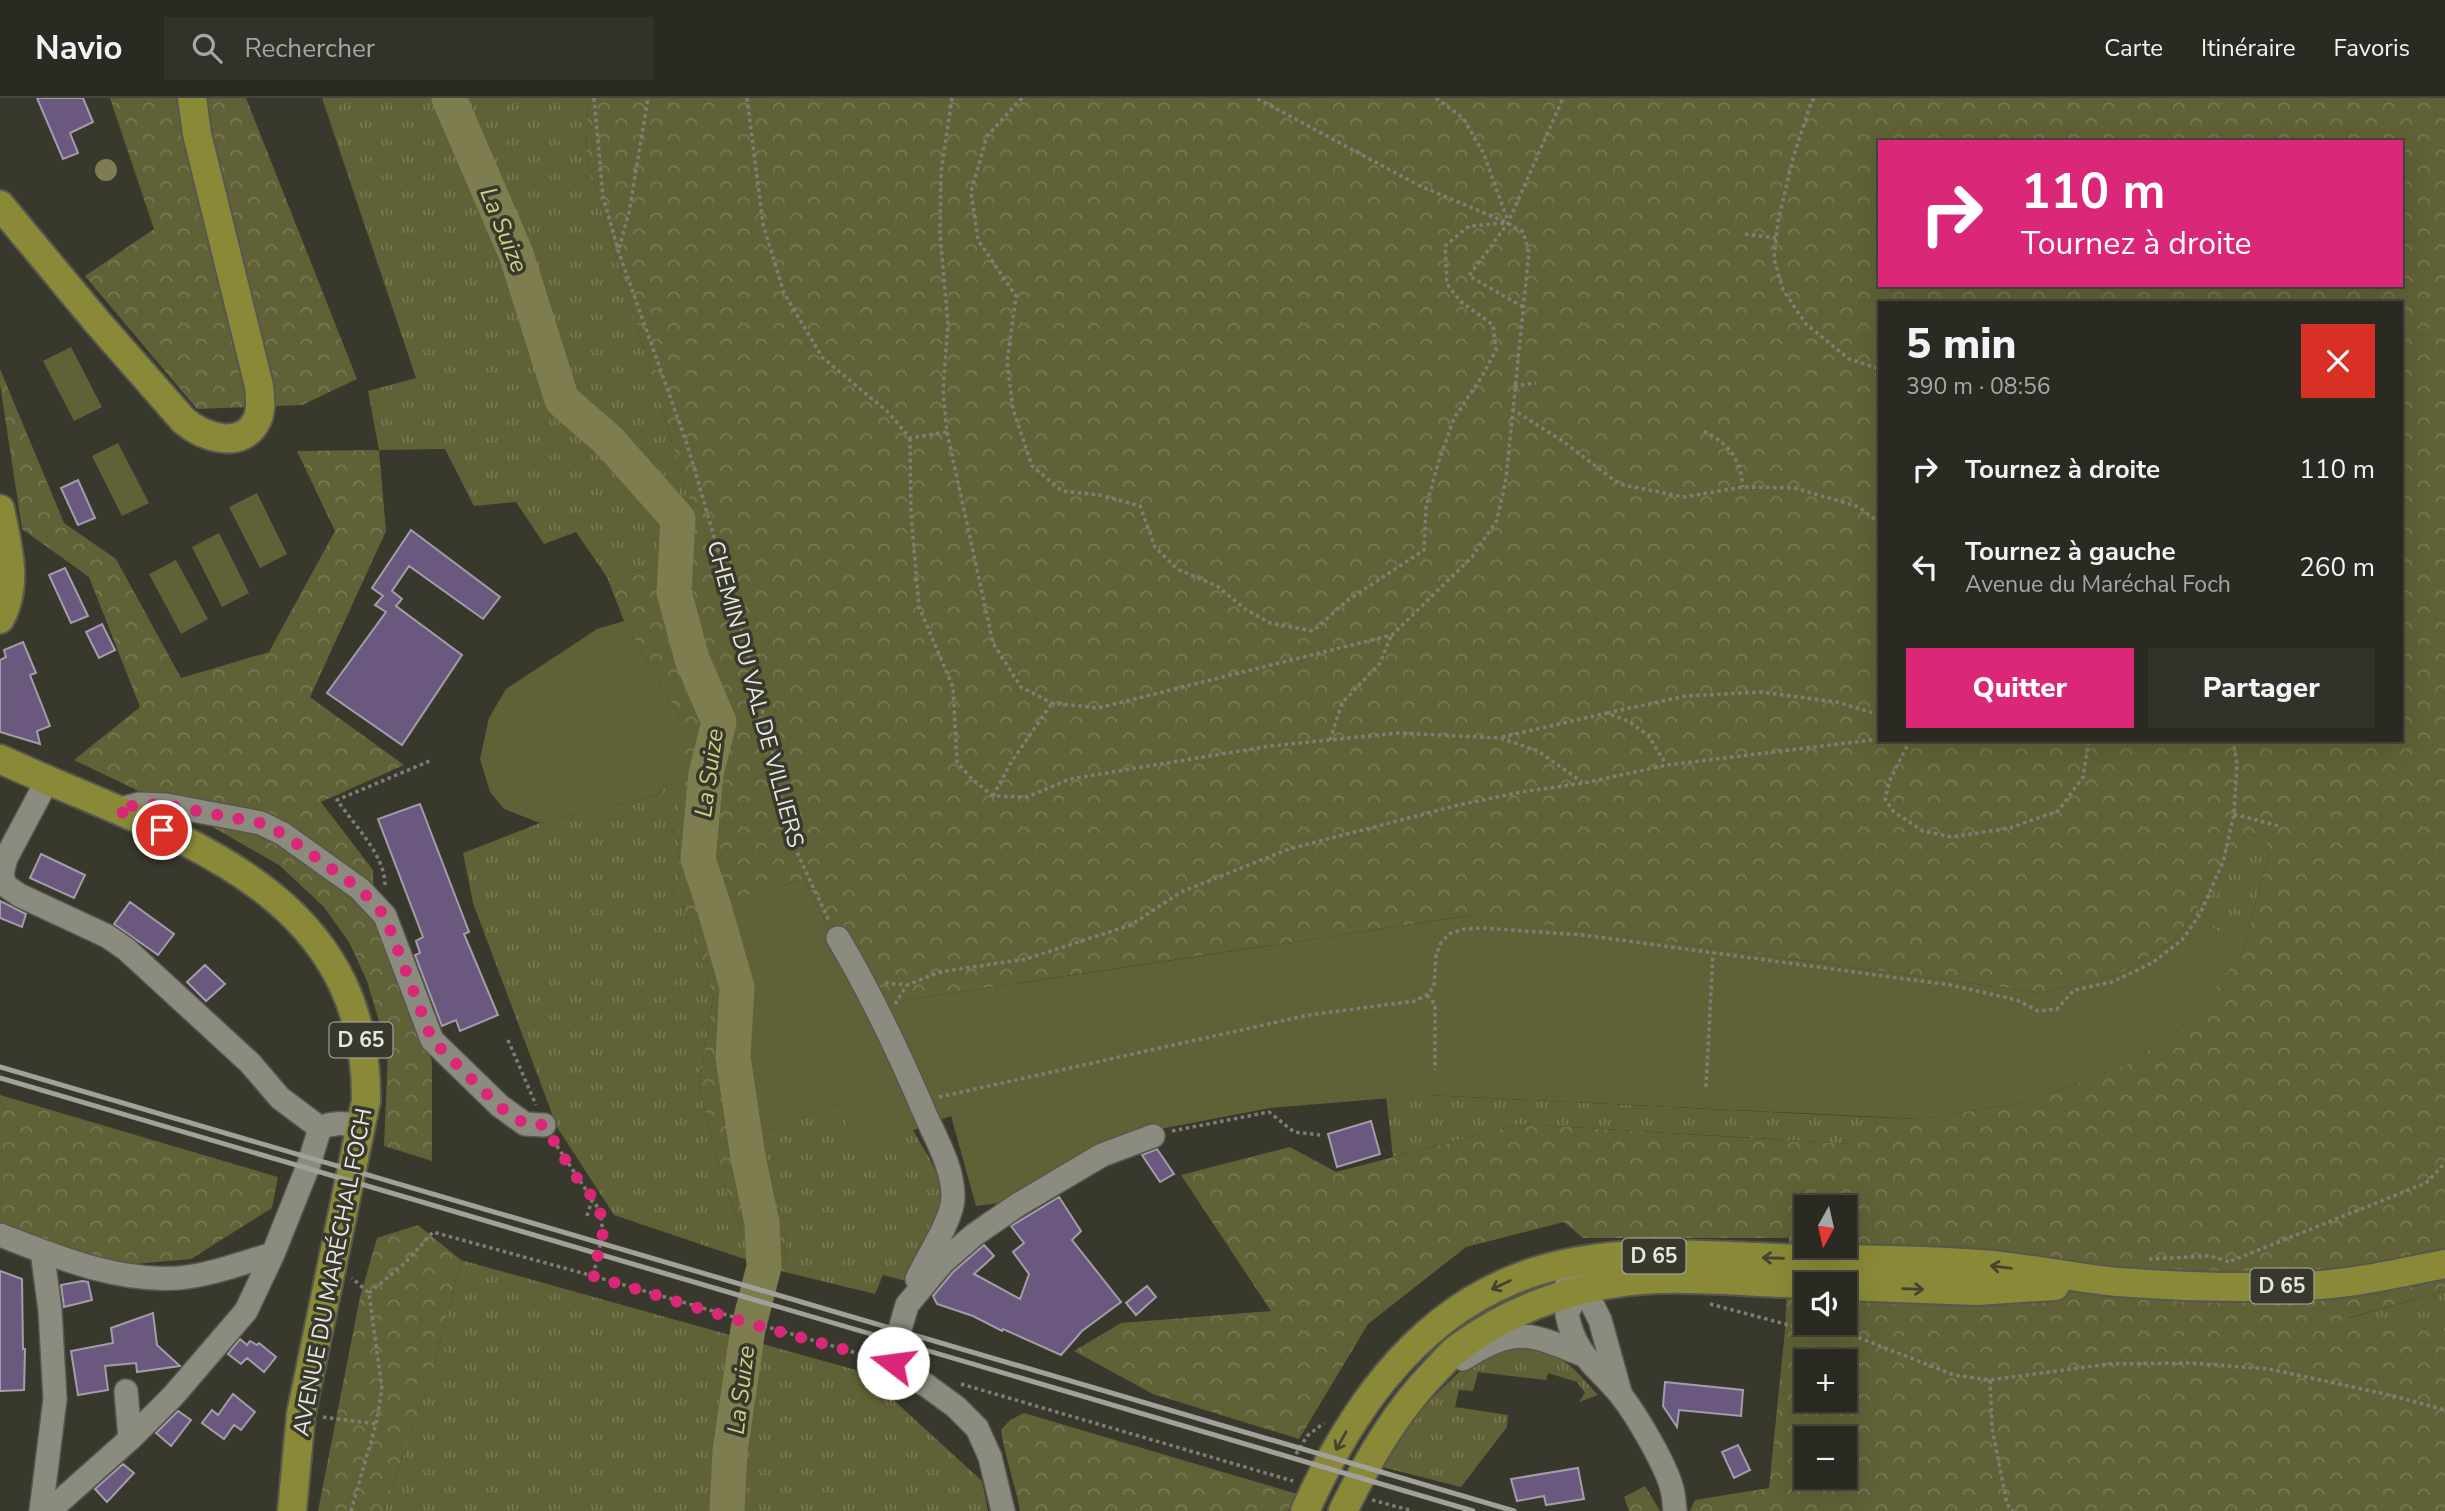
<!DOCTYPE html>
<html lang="fr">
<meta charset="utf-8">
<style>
body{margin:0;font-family:"Nunito Sans",sans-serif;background:#32322a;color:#f1f3f6;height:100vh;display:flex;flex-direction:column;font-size:26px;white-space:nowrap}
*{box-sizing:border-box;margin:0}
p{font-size:23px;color:#a5a7a5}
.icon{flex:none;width:38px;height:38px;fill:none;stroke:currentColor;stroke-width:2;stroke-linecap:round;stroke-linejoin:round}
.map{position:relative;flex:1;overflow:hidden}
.side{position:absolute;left:1878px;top:203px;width:525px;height:441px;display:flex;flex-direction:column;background:#2a2a22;border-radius:0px;box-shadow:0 7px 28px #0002,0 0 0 2px #464640}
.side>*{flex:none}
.top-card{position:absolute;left:1878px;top:42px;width:525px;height:147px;border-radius:0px;box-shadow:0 7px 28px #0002,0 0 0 2px #464640;background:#db2777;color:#fff;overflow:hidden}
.needle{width:46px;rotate:188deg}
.buttons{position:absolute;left:1794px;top:1097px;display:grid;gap:14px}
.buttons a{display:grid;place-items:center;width:63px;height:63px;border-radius:0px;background:#2a2a22;box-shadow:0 7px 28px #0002,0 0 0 2px #464640;font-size:35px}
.pin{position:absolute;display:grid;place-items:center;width:60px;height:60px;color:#fff;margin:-30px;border:4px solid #fff;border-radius:50%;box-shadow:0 2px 7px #0007}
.me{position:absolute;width:77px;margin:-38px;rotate:285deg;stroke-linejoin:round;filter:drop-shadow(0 0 5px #0008)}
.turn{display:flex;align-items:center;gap:24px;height:147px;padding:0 28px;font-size:32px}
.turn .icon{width:91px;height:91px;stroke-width:2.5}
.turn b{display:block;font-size:49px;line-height:60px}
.round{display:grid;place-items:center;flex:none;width:74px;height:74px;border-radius:0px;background:#32322a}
.head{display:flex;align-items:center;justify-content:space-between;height:119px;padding:0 28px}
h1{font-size:42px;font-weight:800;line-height:52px}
.action{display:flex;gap:14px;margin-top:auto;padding:14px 28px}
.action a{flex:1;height:80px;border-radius:0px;background:#db2777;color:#fff;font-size:28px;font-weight:800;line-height:80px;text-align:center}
.action a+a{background:#32322a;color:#f1f3f6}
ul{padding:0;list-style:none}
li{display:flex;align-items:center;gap:21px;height:98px;padding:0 28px}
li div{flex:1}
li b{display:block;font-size:26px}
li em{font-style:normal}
header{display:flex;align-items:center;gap:42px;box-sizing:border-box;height:98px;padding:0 35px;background:#2a2a22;border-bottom:2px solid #464640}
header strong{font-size:33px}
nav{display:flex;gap:38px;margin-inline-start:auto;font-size:24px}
.search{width:490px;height:63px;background:#32322a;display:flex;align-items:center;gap:18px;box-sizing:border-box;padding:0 24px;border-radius:0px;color:#a5a7a5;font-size:26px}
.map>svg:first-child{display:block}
.grass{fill:url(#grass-tufts)}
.forest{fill:url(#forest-crowns);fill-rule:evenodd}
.garden{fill:#616137}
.water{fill:#7d7d50}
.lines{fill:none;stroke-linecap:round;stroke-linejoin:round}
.river{stroke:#7d7d50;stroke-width:35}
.building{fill:#6b587f;stroke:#a39daa;stroke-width:2}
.minor-casing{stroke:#57574e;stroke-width:26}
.major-casing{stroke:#57574e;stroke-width:32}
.path{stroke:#7e7e75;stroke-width:3.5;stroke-dasharray:3.5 3.5;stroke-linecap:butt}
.minor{stroke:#8b8b7f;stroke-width:23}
.major{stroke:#8a8938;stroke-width:28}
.rail{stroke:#a1a199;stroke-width:5}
.oneway{stroke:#44442f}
.route{stroke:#db2777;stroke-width:12;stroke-dasharray:0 21.6}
.labels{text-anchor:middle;stroke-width:7;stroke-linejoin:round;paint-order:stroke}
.shield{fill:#38382d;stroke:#b2b2aa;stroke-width:2}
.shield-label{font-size:21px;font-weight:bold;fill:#e6e7e0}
.street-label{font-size:23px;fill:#e6e7e0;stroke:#38382d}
.water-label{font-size:24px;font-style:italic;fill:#cfcf86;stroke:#38382d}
</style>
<header>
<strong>Navio</strong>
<div class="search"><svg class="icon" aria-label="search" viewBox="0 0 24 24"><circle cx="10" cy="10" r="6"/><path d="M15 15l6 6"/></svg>Rechercher</div>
<nav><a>Carte</a><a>Itinéraire</a><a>Favoris</a></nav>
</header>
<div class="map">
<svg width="2445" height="1413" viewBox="0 0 2445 1413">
<defs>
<pattern id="grass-tufts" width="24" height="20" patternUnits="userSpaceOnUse" patternTransform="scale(1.75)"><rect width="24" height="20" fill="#616137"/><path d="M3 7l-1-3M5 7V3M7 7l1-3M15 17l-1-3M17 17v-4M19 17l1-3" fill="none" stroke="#787854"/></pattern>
<pattern id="forest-crowns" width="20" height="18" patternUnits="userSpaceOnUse" patternTransform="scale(1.75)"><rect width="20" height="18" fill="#616137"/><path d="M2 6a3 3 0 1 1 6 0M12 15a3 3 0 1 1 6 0" fill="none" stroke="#787854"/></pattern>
</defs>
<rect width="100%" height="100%" fill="#38382d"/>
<!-- grass -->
<path class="grass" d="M322,0H588L586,57L694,418L666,467L607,479L576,434L544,446L516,404L474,408L445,351L379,352L368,293L416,280Z
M680,674L678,794L713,899L699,987L721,1078L753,1164L614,1117L557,1029L473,805L463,755L540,725L658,697Z
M2247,735L2265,740L2269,754L2244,851L2193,817Z
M1427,997L1868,1019L1853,1046L1520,1026L1393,1059L1386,998Z
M839,1006L858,1052L913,1032C924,1052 940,1074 943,1097C946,1115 915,1165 906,1183L883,1177L875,1196L785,1174L786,1129L755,1037Z
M461,1162L863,1274L982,1383L988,1413H384L434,1269Z
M2445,1193V1233L2346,1221Z
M1511,1250C1562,1253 1565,1261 1598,1297L1579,1304L1585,1295L1577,1284L1548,1275L1546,1282L1478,1274L1473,1293L1459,1292L1455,1309L1508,1317L1507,1329L1461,1389L1382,1369L1420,1312L1465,1268Z"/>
<!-- forest -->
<path class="forest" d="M110,0H246L357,281L302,307L197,311L85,178L154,131Z
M588,0H2445V1193L2348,1220L2445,1233V1413H1690L1695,1402L1769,1390L1785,1232L1789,1140H1583L1564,1124L1466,1149L1368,1226L1299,1341L1153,1296L1074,1253L1121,1225L1271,1213L1181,1077L1290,1049L1336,1074L1520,1026L1852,1046L1868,1019L1921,1021L2032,1003L2130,965L2190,923L2244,851L2269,754L2265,740L2247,735L2193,817L2172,844L2119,876L2041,895L1472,817L867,908L804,781L718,806L743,888L739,958L755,1037L786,1129L785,1174L753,1164L721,1078L699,987L713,899L678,794L680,621L624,523L607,479L666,467L694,418L586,57ZM1880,44H2401V187H1880ZM1880,205H2401V642H1880ZM1806,1110H1844V1148H1806ZM1806,1186H1844V1225H1806ZM1806,1264H1844V1302H1806ZM1806,1340H1844V1379H1806Z
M0,271L64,425L116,461L181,580L269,554L335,433L297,353L379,352L386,433L310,599L404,667L321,704L373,772L374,819L432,963V1063L384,1048L388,953L367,883L349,844L323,808L279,767L209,727L74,662L140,609L89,479L22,431L0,286Z
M0,997L278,1079L272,1110L191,1161L123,1167L44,1144L0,1126Z
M418,1127L461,1162L434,1269L384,1413H318L360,1199L377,1140Z
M1024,1315L1297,1396L1288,1413H1020C1015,1385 1005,1360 1001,1332L1010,1322Z
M1645,1388L1660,1413H1629L1624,1399Z"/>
<!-- garden -->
<path class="garden" d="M71,249L102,309L74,323L43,263Z
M118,345L149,405L122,418L92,358Z
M257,395L287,456L260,470L229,409Z
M219,435L249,495L222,509L192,449Z
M176,462L208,521L181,536L149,476Z
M624,523L680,621V674L658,697L540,725L504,711L490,694L480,661L489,620L506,591L597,531Z
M804,781L867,908L1473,817L2041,895L2119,876L2172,844L2193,817L2244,851L2190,923L2130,965L2032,1003L1921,1021L1427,997L1270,1010L1155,1032L1007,1104L976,1108L951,1018L858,1053L839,1006L755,1037L739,958L743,888L718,806Z"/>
<!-- water -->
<path class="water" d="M95 72a11 11 0 1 1 22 0a11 11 0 1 1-22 0Z"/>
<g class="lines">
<!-- river -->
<path class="river" d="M449,0L516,156L562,302L609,343L678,421L674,494L692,561L719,624L706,676L698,761L714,809L737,889L733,959L748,1059L762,1125L764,1169L748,1231L730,1353L727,1413"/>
</g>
<!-- building -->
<path class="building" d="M37,0H83L93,24L70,35L78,55L63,61Z
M78,382L95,420L78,427L61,390Z
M411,432L500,499L483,521L409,468L392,493L402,501L396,508L462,557L402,647L327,595L386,514L375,507L383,498L372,490Z
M65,470L88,518L71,525L49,477Z
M102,526L115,552L99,560L86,534Z
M23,544L36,575L30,577L50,628L37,633L40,646L0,634V562L6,559L4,552Z
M420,706L469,834L464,836L498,917L460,933L456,922L442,928L415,857L420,855L416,843L423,839L378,721Z
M41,756L85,777L74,800L30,780Z
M0,803L26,816L22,829L0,820Z
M130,804L174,836L158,857L114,826Z
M205,867L225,886L206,903L187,884Z
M1371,1023L1380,1056L1337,1069L1328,1036Z
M1157,1051L1174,1076L1160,1084L1142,1057Z
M1059,1099L1081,1133L1072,1142L1121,1204L1082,1233L1061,1257L1003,1231L1002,1233L973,1218L937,1206L933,1198L953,1174L984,1147L994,1158L974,1176L1020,1201L1029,1176L1013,1154L1024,1145L1011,1128Z
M0,1173L22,1181L23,1251H25L24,1292L0,1293Z
M82,1183L88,1184L92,1202L64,1209L61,1187Z
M1147,1188L1156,1199L1136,1217L1126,1205Z
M153,1215L157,1247L180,1268L137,1274L136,1265L105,1268L108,1292L78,1297L71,1253L113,1245L111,1230Z
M240,1241L247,1247L250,1243L257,1247L259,1245L276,1259L264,1274L247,1260L241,1266L228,1256Z
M1665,1284L1743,1292L1741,1318L1679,1312L1677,1329L1663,1308Z
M233,1296L255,1314L241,1332L234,1327L224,1341L202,1325L212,1312L218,1317Z
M178,1313L191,1322L171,1348L156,1335Z
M1738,1347L1750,1372L1734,1380L1722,1354Z
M123,1366L134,1375L107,1404L95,1391Z
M1578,1370L1584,1401L1546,1407L1544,1398L1517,1403L1511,1381Z"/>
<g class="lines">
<defs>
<path id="minor" d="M47,683L6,760L2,776L5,787L19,797L107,838L126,851L250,965L280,1000L320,1030
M117,712L139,706L166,707L261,725L283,736L360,791L385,818L432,942L500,1008L525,1026L544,1027
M838,840C872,897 900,957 926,1018C937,1043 953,1070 953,1099C953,1121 927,1159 917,1181
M0,1137C57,1159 116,1184 178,1180C211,1177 242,1165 273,1156L309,1066L320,1030C334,1023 347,1026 363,1028
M1582,1182L1567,1216C1575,1258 1596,1267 1620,1296C1636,1316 1666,1367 1672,1391C1674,1398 1674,1406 1675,1413
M1567,1184L1591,1204L1600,1222L1620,1294
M1463,1261C1515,1229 1527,1234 1581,1256
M126,1293L130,1341
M41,1413L55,1301L50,1212L42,1153
M49,1413L130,1341L173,1298L246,1213L273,1156
M1003,1413L990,1359L977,1330L956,1309L926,1287L900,1275L892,1259L907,1207L943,1164L974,1137L1019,1106L1102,1057L1153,1038"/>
<path id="major" d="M0,107L99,226L184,323C204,339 242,353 257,322C262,312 260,299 259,288L197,36L192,0
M0,411C7,446 19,487 0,521
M0,661C161,736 369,783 366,1003L301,1316L292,1413
M1844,1188L1977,1193L2055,1188
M1305,1413C1348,1318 1410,1225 1510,1183C1594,1147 1689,1157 1778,1160C1845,1162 1913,1161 1980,1166C2027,1169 2072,1180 2118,1184C2185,1189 2254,1191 2320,1187C2362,1184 2404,1174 2445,1166
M1343,1413C1368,1362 1396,1313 1436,1272C1443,1265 1450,1256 1458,1250C1514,1208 1586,1184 1656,1181C1705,1179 1760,1185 1809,1186"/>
</defs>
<!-- minor casing -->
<use href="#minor" class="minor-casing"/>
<!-- major casing -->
<use href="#major" class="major-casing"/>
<!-- path -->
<path class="path" d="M594,0L603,98L618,152L688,349L753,573L795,750L829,823
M747,0L763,126L784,195L822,259L889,315L910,340L947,334
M952,0L941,74L940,136L948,226L943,292L947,334L993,545L1021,589L1052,605L1098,610L1392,537L1472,459L1497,422L1506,381L1529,154L1523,134L1508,125L1418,87L1256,0
M1022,0L987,38L971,94L978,142L1016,198L1007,264L1013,311L1032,368L1062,393L1100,397L1140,408L1155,449L1177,471L1217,488L1245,511L1270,525L1313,533L1348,502L1424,452L1426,409L1438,366L1454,320L1481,280L1496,252L1493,227L1460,203L1447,186L1445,148L1469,128L1506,125
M1436,0L1463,20L1483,54L1508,123
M1814,0L1811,5L1793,60L1778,124L1774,161L1783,192L1806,226L1849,261L1880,271
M1745,136L1776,140
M619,150L629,115L648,0
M1523,209L1469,178L1508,125L1563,0
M1514,288L1536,285
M1512,311L1564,344L1619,386L1684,399L1743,389L1795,390L1859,409L1880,425
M1704,333C1731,348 1739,359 1743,389
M910,340L911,415L919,509L953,589L957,664L972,681L993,698L1027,699L1070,681L1270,648L1398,635L1500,640L1538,653L1582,684
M1607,615L1686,598L1760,594L1837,604L1880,617
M1502,639L1607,615L1628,623L1648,637L1666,666
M1330,642L1342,605L1380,565L1391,538
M1910,642L1890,682L1885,701L1894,714L1923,733L1952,739L2010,730L2058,713L2083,679L2089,642
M993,698L1010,666L1052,605
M2234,716L2279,728
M385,787C385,757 354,727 337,702L432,662
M885,885L907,887L940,874L1026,861L1131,827L1181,794L1289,751L1459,707L1521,694L1584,685L1667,667L1880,641
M1427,897L1435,906V972
M895,906L907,887
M508,942L536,1007
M1706,989L1713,855
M939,999L1309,917L1415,903L1427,897L1434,889L1436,857L1441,845L1449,836L1464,831L1482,830L1583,837L1950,887L2017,902L2038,913L2057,911L2074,892L2112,884L2152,865L2182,842L2200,816L2223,764L2234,716L2237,666L2233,642
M1172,1033L1269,1014L1294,1034L1320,1037
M553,1042L600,1113L603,1135L593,1178L874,1260
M587,1118L593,1099
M2149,1161L2210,1158L2230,1164
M2231,1163L2426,1085L2445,1065
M369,1195L405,1165L433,1134L593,1178
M1710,1206L1804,1231L1829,1228L1954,1277L1990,1282L2109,1266L2190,1265L2269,1271L2390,1297L2445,1312
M1990,1282L1992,1330L2007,1406L2013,1413
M961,1286L1293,1383
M323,1319L376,1326
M1296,1356L1307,1338L1324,1325
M1372,1402L1413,1413
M351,1413L376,1326L382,1291L369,1195L352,1180"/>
<!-- minor -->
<use href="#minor" class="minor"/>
<!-- major -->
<use href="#major" class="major"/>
<!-- rail -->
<path class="rail" d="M0,969L1514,1413
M0,980L1473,1413"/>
</g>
<!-- one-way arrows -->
<defs><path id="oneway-shaft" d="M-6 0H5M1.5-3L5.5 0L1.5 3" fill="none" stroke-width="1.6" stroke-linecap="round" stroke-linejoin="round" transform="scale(1.75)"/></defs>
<g class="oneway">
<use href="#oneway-shaft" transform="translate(1773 1160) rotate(-178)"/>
<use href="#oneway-shaft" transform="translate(2001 1169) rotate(-173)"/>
<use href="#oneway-shaft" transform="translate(1501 1187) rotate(154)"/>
<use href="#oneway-shaft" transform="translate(1913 1191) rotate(2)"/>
<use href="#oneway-shaft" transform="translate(1341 1343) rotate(119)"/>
</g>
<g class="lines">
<!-- route -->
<path class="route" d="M162,732L117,712L139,706L166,707L261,725L283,736L360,791L385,818L432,942L500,1009L525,1026L544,1027L574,1076L593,1100L600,1113L603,1135L593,1178L741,1223L893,1265"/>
</g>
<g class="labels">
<!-- shield labels -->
<g class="shield">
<rect x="329.5" y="924.5" width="63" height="35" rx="5"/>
<rect x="1622.5" y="1140.5" width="63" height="35" rx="5"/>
<rect x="2250.5" y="1170.5" width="63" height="35" rx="5"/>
</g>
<g class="shield-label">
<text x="361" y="949">D 65</text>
<text x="1654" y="1165">D 65</text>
<text x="2282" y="1195">D 65</text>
</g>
<!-- street labels -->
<g class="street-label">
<text transform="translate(756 596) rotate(75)" y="8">CHEMIN DU VAL DE VILLIERS</text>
<text transform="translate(332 1174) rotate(-79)" y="8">AVENUE DU MARÉCHAL FOCH</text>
</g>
<!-- water labels -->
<g class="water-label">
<text transform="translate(504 132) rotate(68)" y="8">La Suize</text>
<text transform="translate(709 675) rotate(-82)" y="8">La Suize</text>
<text transform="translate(741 1292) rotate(-83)" y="8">La Suize</text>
</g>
</g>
</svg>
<div class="buttons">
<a><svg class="needle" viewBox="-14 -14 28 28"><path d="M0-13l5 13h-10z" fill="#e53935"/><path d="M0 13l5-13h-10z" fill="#a5a7a5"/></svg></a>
<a><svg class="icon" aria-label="sound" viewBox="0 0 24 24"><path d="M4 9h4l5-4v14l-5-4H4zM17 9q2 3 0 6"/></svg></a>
<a>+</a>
<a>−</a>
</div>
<div class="pin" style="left:162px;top:732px;background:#d93025"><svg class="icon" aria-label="arrive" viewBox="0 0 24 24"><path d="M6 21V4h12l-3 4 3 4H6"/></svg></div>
<svg class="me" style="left:893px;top:1265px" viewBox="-20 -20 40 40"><circle r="19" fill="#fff"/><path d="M0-13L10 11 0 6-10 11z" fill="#db2777"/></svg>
<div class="top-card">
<div class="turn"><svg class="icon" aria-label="right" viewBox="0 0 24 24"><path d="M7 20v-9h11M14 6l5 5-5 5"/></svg><div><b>110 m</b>Tournez à droite</div></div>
</div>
<section class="side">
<div class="head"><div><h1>5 min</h1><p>390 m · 08:56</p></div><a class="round" style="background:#d93025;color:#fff"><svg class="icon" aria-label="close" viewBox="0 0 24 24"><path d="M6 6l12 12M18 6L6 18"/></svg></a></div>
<ul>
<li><svg class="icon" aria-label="right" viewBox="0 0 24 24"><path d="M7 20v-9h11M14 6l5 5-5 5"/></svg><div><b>Tournez à droite</b></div><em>110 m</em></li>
<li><svg class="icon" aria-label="left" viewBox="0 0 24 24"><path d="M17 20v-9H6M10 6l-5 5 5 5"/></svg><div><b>Tournez à gauche</b><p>Avenue du Maréchal Foch</p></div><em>260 m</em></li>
</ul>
<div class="action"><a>Quitter</a><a>Partager</a></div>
</section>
</div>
